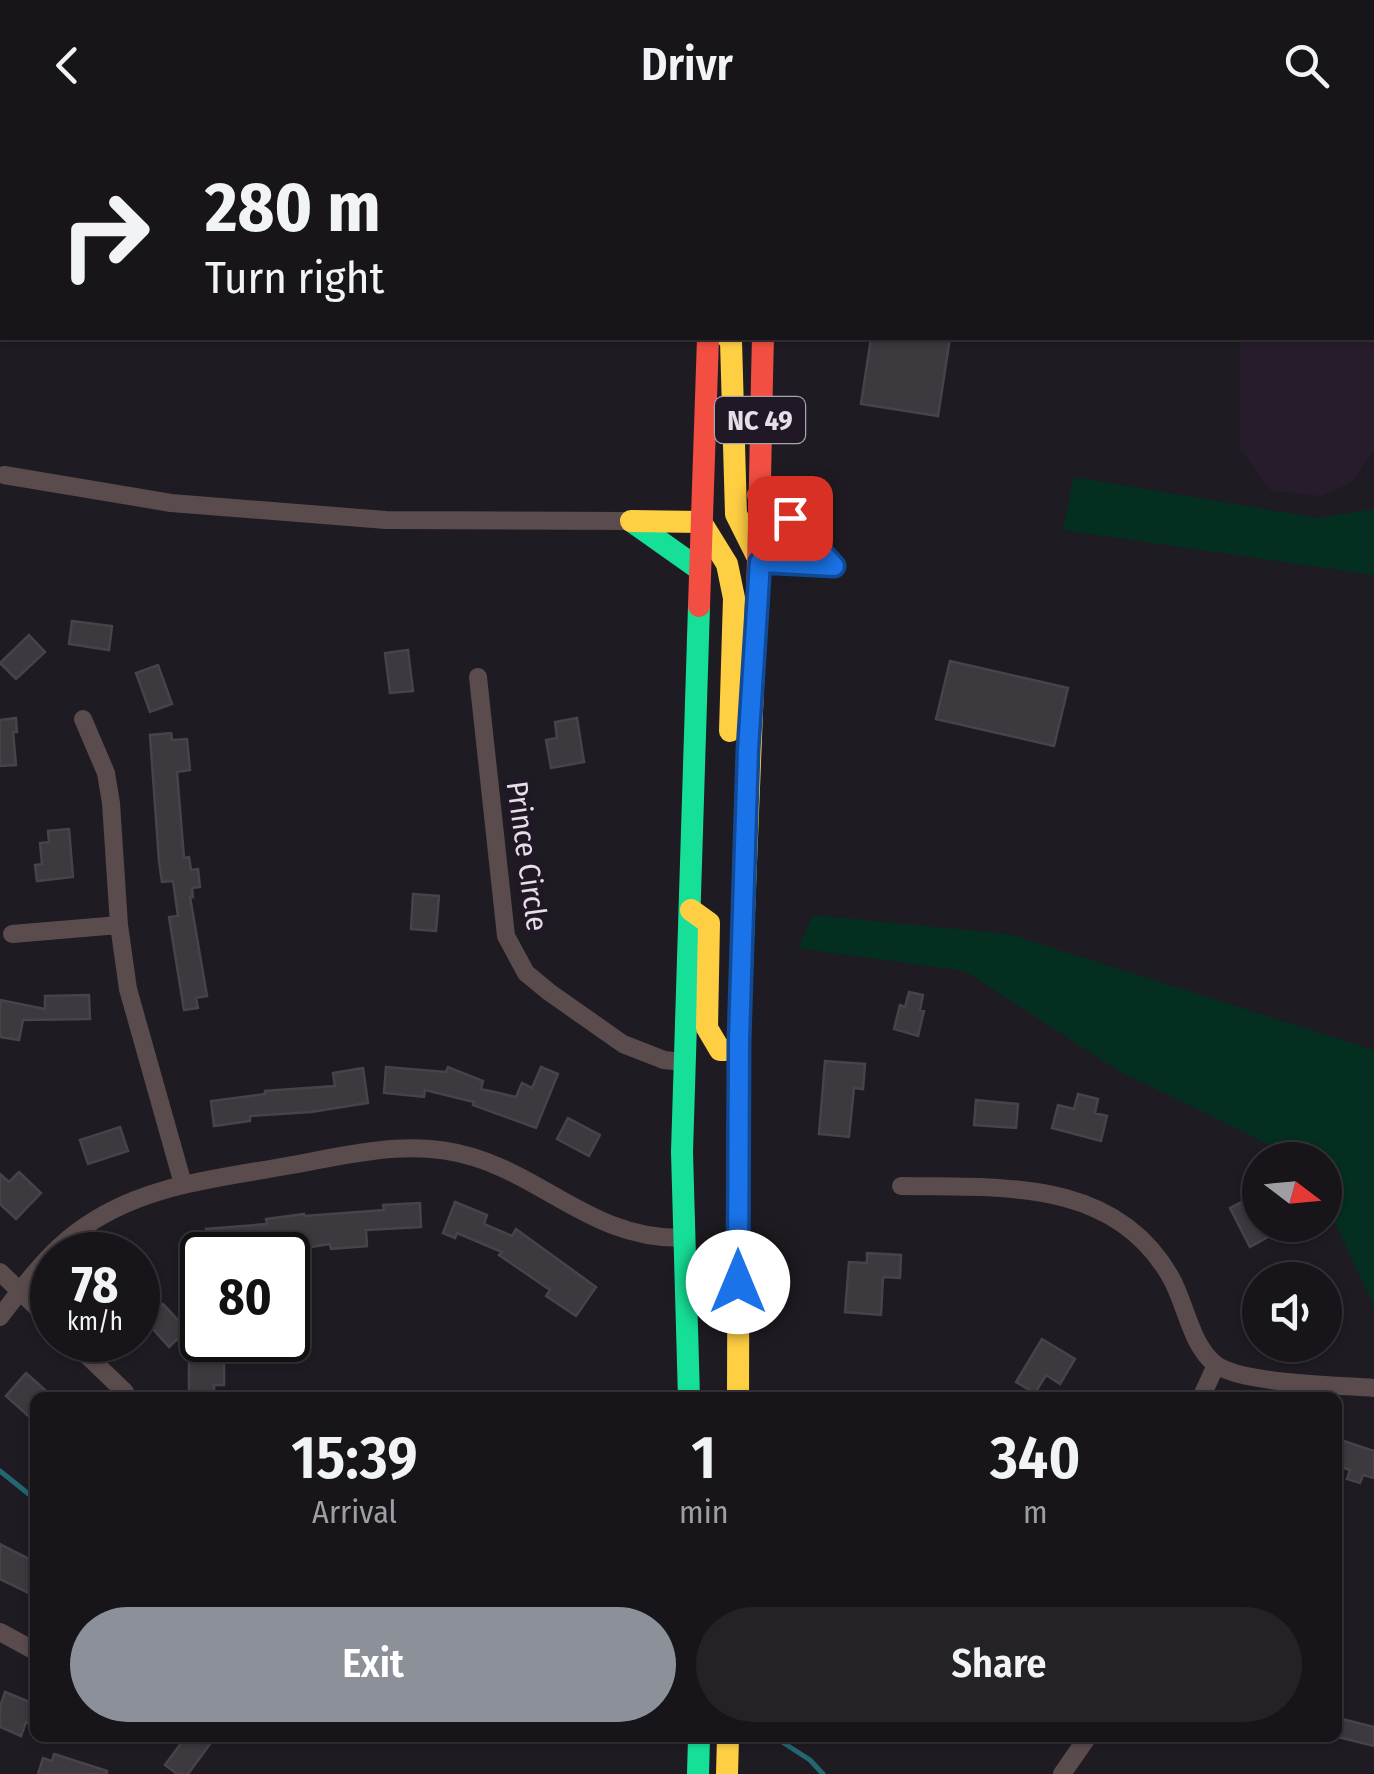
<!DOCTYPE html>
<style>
body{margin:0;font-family:"Fira Sans Condensed",sans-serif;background:#242127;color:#f1f3f6;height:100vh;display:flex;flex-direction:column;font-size:38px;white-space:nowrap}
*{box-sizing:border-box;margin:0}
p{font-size:32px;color:#9e9ea2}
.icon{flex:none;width:55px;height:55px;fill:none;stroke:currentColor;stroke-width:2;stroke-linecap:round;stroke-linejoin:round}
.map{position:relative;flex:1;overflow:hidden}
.side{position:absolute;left:30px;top:1262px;width:1312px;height:350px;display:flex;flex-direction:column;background:#17141a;border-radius:15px;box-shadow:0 2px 8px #0004,0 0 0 2px #363339}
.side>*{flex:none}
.top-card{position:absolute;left:0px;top:0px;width:1375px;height:210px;box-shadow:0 2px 8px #0004,0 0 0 2px #363339;background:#17141a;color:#f1f3f6;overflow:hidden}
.needle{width:65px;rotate:106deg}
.tools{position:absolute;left:1242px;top:1012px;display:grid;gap:20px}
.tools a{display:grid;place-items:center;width:100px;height:100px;border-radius:50%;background:#17141a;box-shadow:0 2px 8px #0004,0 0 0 2px #363339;font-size:50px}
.speed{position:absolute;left:30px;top:1102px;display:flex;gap:20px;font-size:50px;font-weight:700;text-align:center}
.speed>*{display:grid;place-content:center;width:130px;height:130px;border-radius:50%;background:#17141a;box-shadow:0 2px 8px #0004,0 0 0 2px #363339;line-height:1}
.speed small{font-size:25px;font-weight:400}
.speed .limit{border:5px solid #111;border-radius:15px;background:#fff;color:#111}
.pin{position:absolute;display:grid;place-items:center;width:85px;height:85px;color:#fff;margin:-42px;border-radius:20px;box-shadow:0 5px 15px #0006}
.me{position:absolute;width:110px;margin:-55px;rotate:0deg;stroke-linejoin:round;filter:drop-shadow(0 0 8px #0008)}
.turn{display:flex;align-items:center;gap:35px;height:210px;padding:0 40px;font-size:45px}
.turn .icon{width:130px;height:130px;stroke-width:2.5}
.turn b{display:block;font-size:70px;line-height:85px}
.eta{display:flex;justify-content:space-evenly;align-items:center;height:170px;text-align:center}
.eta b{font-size:60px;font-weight:600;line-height:70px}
.action{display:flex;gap:20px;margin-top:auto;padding:20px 40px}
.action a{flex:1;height:115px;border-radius:60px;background:#8c9099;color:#fff;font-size:40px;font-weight:600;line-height:115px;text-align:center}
.action a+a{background:#242127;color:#f1f3f6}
header{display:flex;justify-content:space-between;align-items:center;height:130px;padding:0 40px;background:#17141a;font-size:45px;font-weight:600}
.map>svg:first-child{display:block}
.built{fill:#261c2c}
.green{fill:#042f20}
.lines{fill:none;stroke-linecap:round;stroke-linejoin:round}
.stream{stroke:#246770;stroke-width:5}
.building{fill:#3d393f;stroke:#474349;stroke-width:2.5}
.street{stroke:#5a4b4c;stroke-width:18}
.fast{stroke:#16e098;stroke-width:22}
.slow{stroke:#ffcf43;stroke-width:22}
.jam{stroke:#f24e42;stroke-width:22}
.route-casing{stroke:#114b97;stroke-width:25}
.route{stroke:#1a73e8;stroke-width:18}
.labels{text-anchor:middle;stroke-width:10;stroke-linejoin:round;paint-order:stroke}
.shield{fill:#201825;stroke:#a9a3ae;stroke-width:2.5}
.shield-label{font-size:28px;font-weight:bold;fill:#e4dfe8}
.street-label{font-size:30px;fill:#e4dfe8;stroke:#201825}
</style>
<header><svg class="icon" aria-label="back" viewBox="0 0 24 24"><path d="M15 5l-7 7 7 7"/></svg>Drivr<svg class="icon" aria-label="search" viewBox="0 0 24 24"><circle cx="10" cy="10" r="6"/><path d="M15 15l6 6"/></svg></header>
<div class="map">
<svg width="1374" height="1644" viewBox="0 0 1374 1644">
<rect width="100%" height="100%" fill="#1f1b22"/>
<!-- built -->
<path class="built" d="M1239,0H1374V320L1352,352L1321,366L1271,361L1240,319V208H1372V2Z"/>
<!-- green -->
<path class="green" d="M1074,347L1318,388L1374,379V445L1063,400Z
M813,785L1009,804L1374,920V1176L1325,1071V1030H1286L1268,1014L1119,941L965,841L798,818Z"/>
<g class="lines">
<!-- stream -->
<path class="stream" d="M0,1341L35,1369
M776,1608L810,1630L823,1644"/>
</g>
<!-- building -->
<path class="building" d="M871,208H950L938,286L861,274Z
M72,491L112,496L109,520L69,514Z
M29,505L45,522L16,549L0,533Z
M408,520L413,561L390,563L385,523Z
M950,531L1068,558L1054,616L936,589Z
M158,535L172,574L150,582L136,543Z
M16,588L17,602H13L16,635L0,636V590Z
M577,588L584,632L551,638L546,610L557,608L555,592Z
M171,603L172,610L187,609L190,640L177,642L184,728L189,727L191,740L198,739L200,757L192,758L193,767H190L207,866L196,868L198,878L184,880L169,787L178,786L173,751L162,752L159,731L150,605Z
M69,699L73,747L37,751L35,735L42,734L40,713L49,712L48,701Z
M413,764L439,766L436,801L411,799Z
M909,862L923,865L920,880L924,881L918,906L894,899L900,875L905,877Z
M89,865L90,889L23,890L19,910L0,907V870L45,879V866Z
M825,931L865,934L863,959L854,958L849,1007L819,1004Z
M386,937L446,942L448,937L483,951L481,959L516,967L522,953L532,958L541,937L558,944L536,998L473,975L474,972L425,960L424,967L384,963Z
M363,938L368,973L311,982L250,986V991L214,996L211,971L265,964V961L335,956L333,943Z
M1078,964L1098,969L1095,983L1107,986L1101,1011L1052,998L1058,975L1074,979Z
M976,970L1018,974L1016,998L974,995Z
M568,988L600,1005L589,1026L557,1009Z
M120,997L128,1021L88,1034L80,1010Z
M19,1042L41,1063L16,1089L0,1074V1044L9,1052Z
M1253,1066L1260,1079V1095H1268L1273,1104L1250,1117L1230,1078Z
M455,1072L487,1085L484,1094L512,1106L516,1099L596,1157L576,1186L546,1166L550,1160L499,1125L502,1122L457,1103L455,1108L443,1103Z
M420,1073L421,1097L366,1100L367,1116L331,1119L330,1114L279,1122L277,1109L232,1117L233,1125H208L206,1099L267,1094L266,1089L304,1084V1086L384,1080L383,1075Z
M867,1123L901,1125L900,1148L883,1147L881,1185L845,1182L849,1132L867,1133Z
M138,1163L156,1180L163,1174L187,1200L169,1217L138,1182Z
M1042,1209L1075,1229L1060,1254L1046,1245L1035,1263L1016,1252Z
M189,1227H224V1255H214V1265H189Z
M26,1243L54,1268H35V1292L6,1266Z
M1338,1309L1374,1321V1348L1363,1345L1360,1353L1347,1349L1350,1340L1338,1336Z
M0,1414L35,1432V1466L0,1449Z
M5,1562L35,1574V1596L26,1592L21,1606L0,1597V1577Z
M1338,1588L1374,1597V1616L1338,1607Z
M185,1608H202L210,1614L188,1644H177L165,1635Z
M54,1624L107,1641V1644H38L43,1628L52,1631Z"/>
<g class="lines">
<!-- street -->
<path class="street" d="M1218,2V0
M4,345L171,373L386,390L631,391
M478,547L506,806L526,843L549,862L623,914L664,930L684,932
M83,589L106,643L111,673L119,795L128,859L183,1054
M12,804L119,795
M901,1056C1000,1058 1113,1047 1170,1146C1186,1173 1190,1214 1215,1234C1241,1254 1339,1255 1374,1258
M0,1142L52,1192
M0,1187C23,1157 46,1125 77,1102C140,1054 217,1049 292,1035C353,1024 412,1008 473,1027C550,1051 595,1109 683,1108
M71,1210L125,1262
M1201,1268L1216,1235
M0,1502L35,1521
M1062,1644L1087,1608"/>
<!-- fast -->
<path class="fast" d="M634,393L699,439
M689,1268L682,1022L699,476
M698,1644L699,1608"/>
<!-- slow -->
<path class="slow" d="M715,0V2
M748,0V2
M728,208L731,211L736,384L760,432L833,436
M631,391L701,392L727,434L734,468L730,601
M691,780L709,793L707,898L720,920H739
M738,1268L739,909L754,532
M727,1644L728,1608"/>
<!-- jam -->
<path class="jam" d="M771,0V2
M758,365L789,388L833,436
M699,476L708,208
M754,532C760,424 760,316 763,208"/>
</g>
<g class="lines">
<defs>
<path id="route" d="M738,1152L739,910L748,620L760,432L834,436L790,388"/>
</defs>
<!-- route casing -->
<use href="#route" class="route-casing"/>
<!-- route -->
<use href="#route" class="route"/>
</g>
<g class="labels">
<!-- shield labels -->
<rect class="shield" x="715" y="267" width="90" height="46" rx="8"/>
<g class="shield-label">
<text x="760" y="300">NC 49</text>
</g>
<!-- street labels -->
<g class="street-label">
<text transform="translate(527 726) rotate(82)" y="10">Prince Circle</text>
</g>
</g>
</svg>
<div class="tools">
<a><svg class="needle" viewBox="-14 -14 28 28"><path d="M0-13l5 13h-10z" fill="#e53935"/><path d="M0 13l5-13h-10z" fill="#9e9ea2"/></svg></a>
<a><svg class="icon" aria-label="sound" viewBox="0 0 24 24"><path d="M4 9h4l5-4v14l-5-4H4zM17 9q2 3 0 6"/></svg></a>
</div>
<div class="speed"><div>78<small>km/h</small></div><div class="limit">80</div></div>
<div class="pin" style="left:790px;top:388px;background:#d93025"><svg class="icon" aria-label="arrive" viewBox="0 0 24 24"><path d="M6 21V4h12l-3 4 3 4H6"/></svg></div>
<svg class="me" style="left:738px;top:1152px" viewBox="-20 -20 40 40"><circle r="19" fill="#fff"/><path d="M0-13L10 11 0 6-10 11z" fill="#1a73e8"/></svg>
<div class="top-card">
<div class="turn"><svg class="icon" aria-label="right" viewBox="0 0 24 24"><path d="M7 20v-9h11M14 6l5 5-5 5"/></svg><div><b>280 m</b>Turn right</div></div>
</div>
<section class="side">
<div class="eta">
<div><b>15:39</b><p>Arrival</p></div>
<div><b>1</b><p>min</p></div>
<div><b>340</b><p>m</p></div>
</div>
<div class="action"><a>Exit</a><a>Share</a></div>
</section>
</div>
